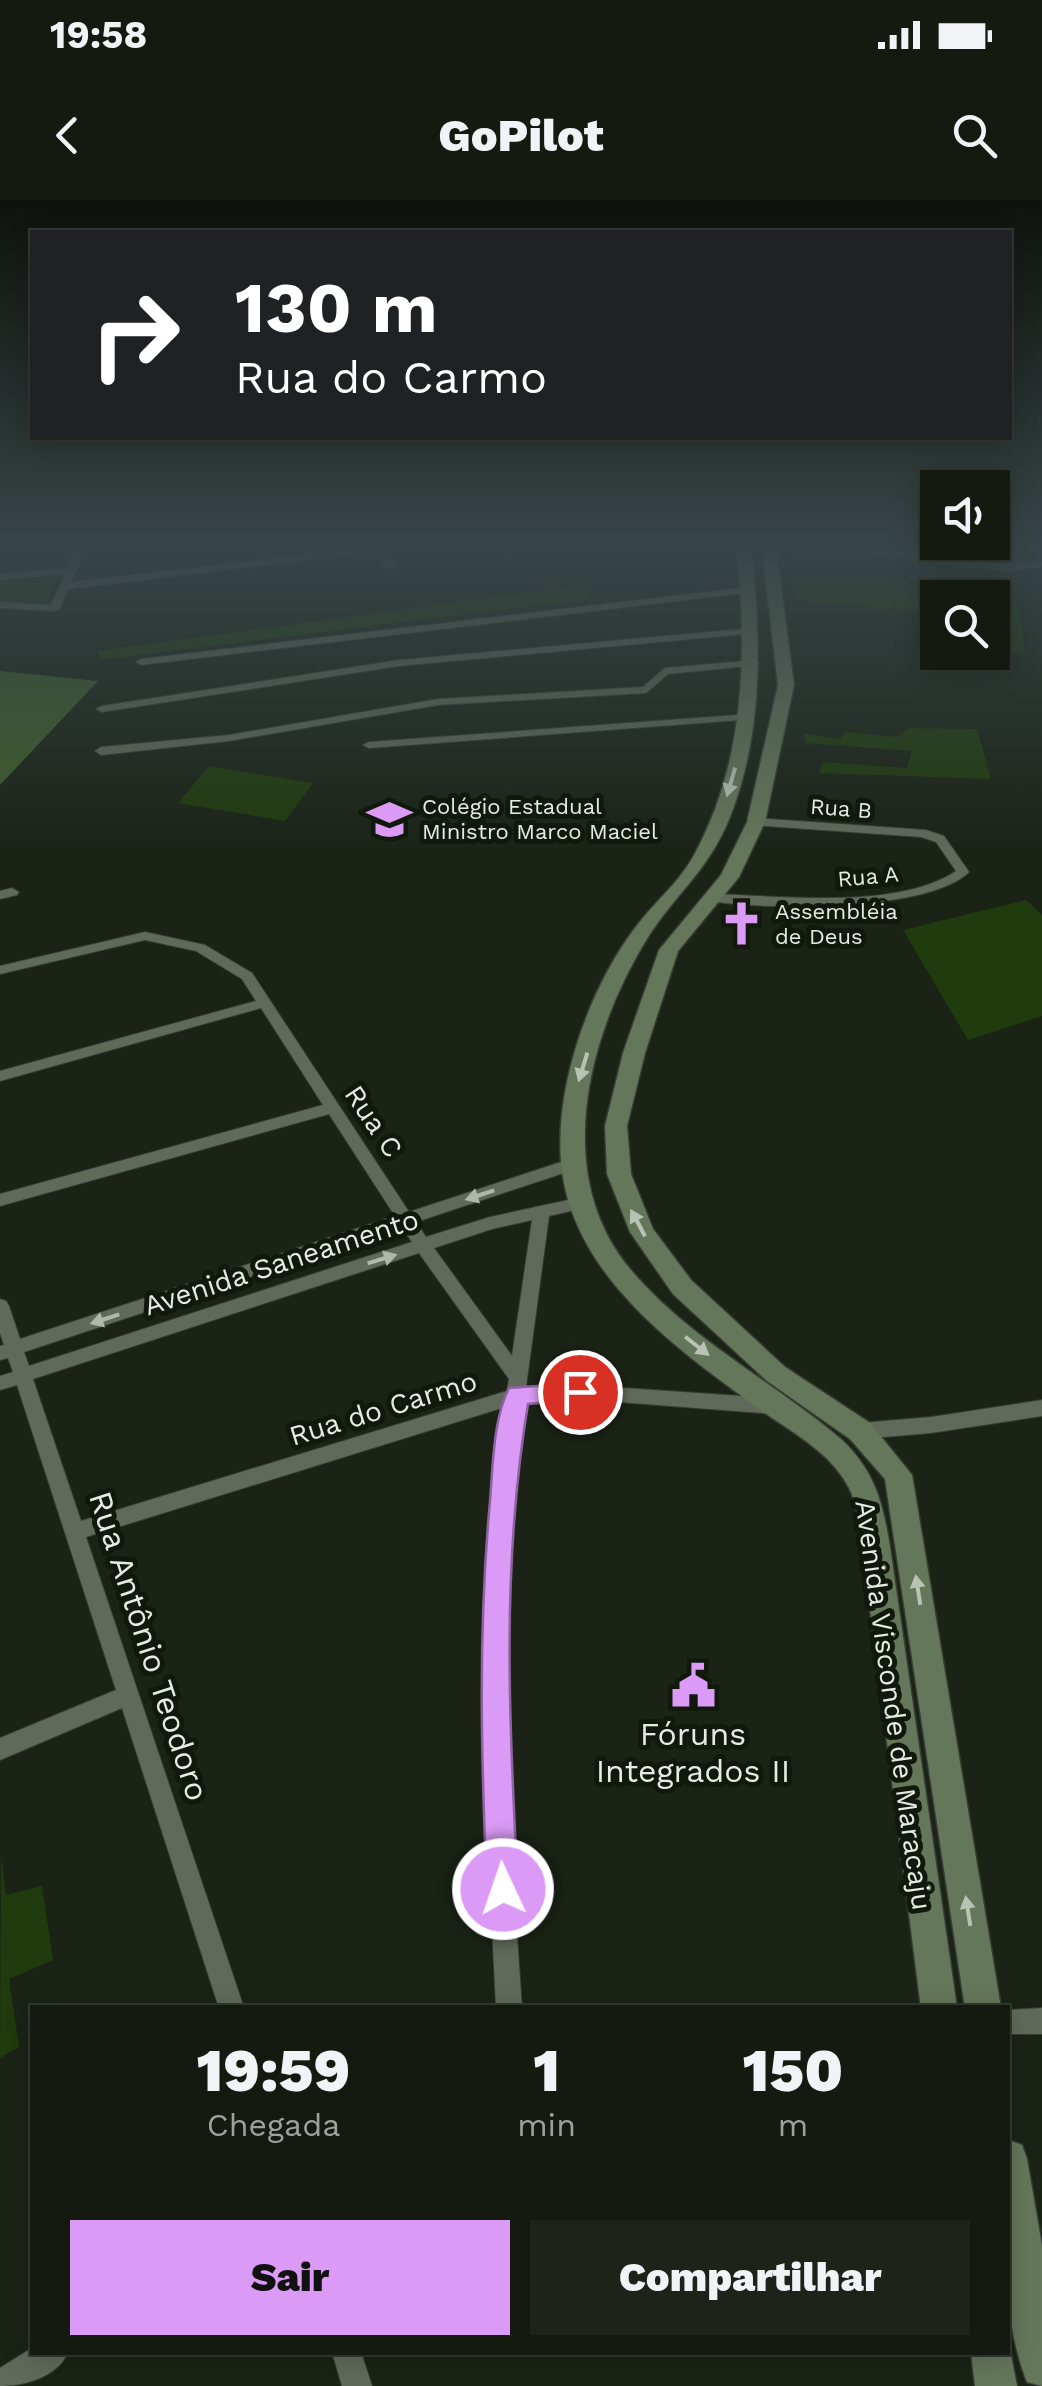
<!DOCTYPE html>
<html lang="pt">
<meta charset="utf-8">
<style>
body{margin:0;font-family:"Work Sans",sans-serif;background:#1d2319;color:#f1f3f6;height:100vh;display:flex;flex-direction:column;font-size:38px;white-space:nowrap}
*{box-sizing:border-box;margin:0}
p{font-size:32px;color:#9da19f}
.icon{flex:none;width:55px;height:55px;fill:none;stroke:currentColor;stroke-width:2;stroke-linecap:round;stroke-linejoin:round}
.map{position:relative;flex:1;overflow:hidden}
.panel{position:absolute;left:30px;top:1805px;width:980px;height:350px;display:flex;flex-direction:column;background:#141a10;border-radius:0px;box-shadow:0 5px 25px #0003,0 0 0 2px #333830}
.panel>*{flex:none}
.banner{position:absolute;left:30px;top:30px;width:982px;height:210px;border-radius:0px;box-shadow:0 5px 25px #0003,0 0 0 2px #333830;background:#202124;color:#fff;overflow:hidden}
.controls{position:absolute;left:920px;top:270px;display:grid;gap:20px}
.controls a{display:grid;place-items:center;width:90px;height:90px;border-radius:0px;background:#141a10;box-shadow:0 5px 25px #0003,0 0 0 2px #333830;font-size:50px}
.pin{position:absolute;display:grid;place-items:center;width:85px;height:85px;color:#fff;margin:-42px;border:5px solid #fff;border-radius:50%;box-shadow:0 2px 10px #0007}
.me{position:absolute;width:110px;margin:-55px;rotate:357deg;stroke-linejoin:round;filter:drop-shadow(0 0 8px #0008)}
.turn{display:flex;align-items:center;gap:35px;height:210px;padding:0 40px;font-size:45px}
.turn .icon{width:130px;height:130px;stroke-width:2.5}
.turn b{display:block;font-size:70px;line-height:85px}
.eta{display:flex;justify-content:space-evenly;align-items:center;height:170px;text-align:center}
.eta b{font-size:60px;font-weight:800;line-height:70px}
.cta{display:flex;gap:20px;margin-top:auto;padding:20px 40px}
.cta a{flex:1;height:115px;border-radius:0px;background:#da9af6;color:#111;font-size:40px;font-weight:800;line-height:115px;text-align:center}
.cta a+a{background:#1d2319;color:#f1f3f6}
.status{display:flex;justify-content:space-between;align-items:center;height:70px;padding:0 50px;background:#141a10;direction:ltr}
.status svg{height:28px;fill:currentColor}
header{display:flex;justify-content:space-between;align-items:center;height:130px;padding:0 40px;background:#141a10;font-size:45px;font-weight:800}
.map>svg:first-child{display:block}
.green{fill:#203b0d}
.forest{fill:#3e5e2a}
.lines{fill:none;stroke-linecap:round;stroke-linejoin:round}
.minor-casing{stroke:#363d34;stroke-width:2}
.secondary-casing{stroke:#363d34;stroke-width:3}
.minor{fill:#606a5b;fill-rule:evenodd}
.secondary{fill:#65775b;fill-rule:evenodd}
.oneway{fill:#b9c3b3}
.oneway2{fill:#b0b8ad}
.route{fill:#da9af6;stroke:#8e64a0;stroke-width:2.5}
.labels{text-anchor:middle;stroke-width:10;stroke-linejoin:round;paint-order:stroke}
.far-poi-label{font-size:22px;fill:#e6ece3;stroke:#11190d;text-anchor:start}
.far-street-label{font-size:22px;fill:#e6ece3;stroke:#11190d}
.street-label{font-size:28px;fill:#e6ece3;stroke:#11190d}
.near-street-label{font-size:32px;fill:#e6ece3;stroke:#11190d}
.near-poi-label{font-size:32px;fill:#e6ece3;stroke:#11190d}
</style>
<div class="status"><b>19:58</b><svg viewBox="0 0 49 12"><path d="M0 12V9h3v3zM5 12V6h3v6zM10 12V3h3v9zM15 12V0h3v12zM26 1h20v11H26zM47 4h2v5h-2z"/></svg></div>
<header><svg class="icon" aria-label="back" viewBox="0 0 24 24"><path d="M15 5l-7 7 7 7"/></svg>GoPilot<svg class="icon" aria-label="search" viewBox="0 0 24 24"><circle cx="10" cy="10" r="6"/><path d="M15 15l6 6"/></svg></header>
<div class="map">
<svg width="1042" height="2186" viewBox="0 0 1042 2186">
<rect width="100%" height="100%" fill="#1a2316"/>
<!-- green -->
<path class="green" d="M57,376L48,403L0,401V381Z
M789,378H864L1018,401L1025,457L1008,451L1009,421L993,419L992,398H938L937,413L796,400Z
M592,384L589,399L100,460L98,451Z
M908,528L977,529L991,579L819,573L823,562L907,568L912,551L805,543L804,534L840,539L846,532L897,537Z
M209,566L313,583L285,621L178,603Z
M1026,700L1042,715V816L968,840L903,730Z
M1,1655L6,1695L42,1686L53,1760L9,1779L19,1847L0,1858Z"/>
<!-- forest -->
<path class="forest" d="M0,471L98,481L0,585Z"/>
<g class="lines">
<defs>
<path id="minor" d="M76,348H86L71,382L362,348H386L384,350L397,367L389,369L375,352L68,389L60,408L55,411L0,408V402L51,405L65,374L0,380V374L67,368Z
M547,348H558L553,351Z
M764,348H868L1007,365L1042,361V367L1007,371L868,354L769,351Z
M749,387L753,388V392L141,465L136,462L141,459Z
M753,428L757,429V433L399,466L102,512L96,509L102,506L399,460Z
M754,460L759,463L758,465L668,474L646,493L438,505L229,541L101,555L95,551L101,547L229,535L438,499L643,487L665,468Z
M750,514L754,515V519L369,548L363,545L369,542Z
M756,618L926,630L944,636L969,672C927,712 767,710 709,701L707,698L714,694C782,696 898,710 956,671L936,642L921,637L752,625L750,622Z
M12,688L19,692L17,695L0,699V691Z
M145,732L205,745L252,773L409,1012L567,960H579L581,964L579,968L416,1022L426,1037L490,1017L582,997L588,999L590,1003L588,1007L549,1016L526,1187L580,1185L773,1198L780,1201L782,1206L780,1211L773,1214L580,1199L524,1202C515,1268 507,1334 505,1401C500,1536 513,1672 522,1808H496C490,1673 478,1538 484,1404C486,1338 495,1272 505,1207L86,1337L244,1808H219L122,1508L0,1560V1538L116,1490L17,1185L0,1190V1176L13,1172L8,1158L0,1160V1146L4,1145L0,1133V1099L6,1101L9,1106L20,1139L395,1016L329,914L0,1006V994L323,905L261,808L0,881V871L256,801L242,779L196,751L145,740L0,774V766ZM532,1020L512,1156L434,1048L492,1029ZM402,1027L412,1042L29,1166L24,1152ZM419,1053L509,1179L507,1191L81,1321L33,1179Z
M1042,1200V1216L931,1233L860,1239L853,1236L851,1231L853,1226L860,1223L931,1217Z
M1042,1808V1834H1008V1810Z
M32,2148V2152H68C58,2177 24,2186 0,2186V2168Z
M332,2152H361L372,2186H342Z"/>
<path id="secondary" d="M737,348H751C761,439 764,530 730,617C707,674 673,695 645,742C587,838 552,975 630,1069C690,1140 773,1181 842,1240C875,1271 883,1304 890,1347L957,1808H921L862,1347C859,1328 858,1305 849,1288C832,1254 795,1234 765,1213C680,1151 571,1077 561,962C555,885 589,789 635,728C653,703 678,684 693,657C746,561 747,455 737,348Z
M762,348H776L794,485L765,622L739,677L678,751L645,853L627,926L631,974L653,1029L691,1080L785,1167L870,1223L912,1275L1001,1808H965L885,1279L850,1239L767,1181L673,1094L630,1032L607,974L605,926L623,853L659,750L721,675L747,622L778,485Z
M1008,1940L1022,1945L1027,1959L1042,2046V2186L1027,2182C1000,2116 1003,2010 1008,1940Z
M1008,2140L1017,2186H975L971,2152H1008Z"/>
</defs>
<!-- minor casing -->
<use href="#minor" class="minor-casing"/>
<!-- secondary casing -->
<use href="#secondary" class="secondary-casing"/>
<!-- minor -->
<use href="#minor" class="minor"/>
<!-- secondary -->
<use href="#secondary" class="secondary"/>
</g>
<!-- one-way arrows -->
<defs><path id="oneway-solid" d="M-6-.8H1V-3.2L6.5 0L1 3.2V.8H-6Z" transform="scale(2.5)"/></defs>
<g class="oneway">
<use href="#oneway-solid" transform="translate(731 582) rotate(106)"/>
<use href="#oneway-solid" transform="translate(583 867) rotate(107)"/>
<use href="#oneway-solid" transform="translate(638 1023) rotate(-118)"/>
<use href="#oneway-solid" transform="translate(697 1146) rotate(38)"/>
<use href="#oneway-solid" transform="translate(918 1390) rotate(-99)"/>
<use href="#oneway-solid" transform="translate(968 1711) rotate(-99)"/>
</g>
<g class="oneway2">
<use href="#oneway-solid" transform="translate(480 995) rotate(162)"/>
<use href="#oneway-solid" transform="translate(382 1059) rotate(-17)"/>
<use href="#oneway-solid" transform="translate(105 1119) rotate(162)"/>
</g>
<!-- sky -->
<linearGradient id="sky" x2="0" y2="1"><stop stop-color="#0e130c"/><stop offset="0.53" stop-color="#384547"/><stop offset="1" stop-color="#384547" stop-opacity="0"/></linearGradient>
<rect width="1042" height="654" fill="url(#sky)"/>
<!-- route -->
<path class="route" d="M580,1183L592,1192L588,1199L528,1204C501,1366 509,1526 518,1689L514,1700L503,1704L492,1700L487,1689C481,1558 478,1431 490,1301C493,1266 493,1219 509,1188Z"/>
<!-- icons -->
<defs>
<symbol id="school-bare" viewBox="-9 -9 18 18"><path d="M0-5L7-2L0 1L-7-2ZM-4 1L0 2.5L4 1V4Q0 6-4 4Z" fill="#da9af6" stroke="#11190d" stroke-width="2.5" paint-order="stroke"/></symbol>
<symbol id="church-bare" viewBox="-9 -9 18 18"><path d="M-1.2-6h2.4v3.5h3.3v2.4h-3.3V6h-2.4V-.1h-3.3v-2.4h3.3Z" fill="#da9af6" stroke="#11190d" stroke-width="2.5" paint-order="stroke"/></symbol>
<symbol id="civic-bare" viewBox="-9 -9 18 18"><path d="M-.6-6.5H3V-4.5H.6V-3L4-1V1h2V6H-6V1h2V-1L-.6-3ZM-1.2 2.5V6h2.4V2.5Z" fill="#da9af6" stroke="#11190d" stroke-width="2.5" paint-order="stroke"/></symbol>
</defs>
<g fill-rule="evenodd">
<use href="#school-bare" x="358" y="588" width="63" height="63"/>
<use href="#church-bare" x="710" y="692" width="63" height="63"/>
<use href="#civic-bare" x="662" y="1454" width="63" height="63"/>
</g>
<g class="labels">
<!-- far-poi labels -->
<g class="far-poi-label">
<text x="422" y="614">Colégio Estadual<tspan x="422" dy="25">Ministro Marco Maciel</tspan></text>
<text x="775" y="719">Assembléia<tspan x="775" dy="25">de Deus</tspan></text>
</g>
<!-- far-street labels -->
<g class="far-street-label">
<text transform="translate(841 608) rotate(4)" y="8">Rua B</text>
<text transform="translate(868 676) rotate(-5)" y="8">Rua A</text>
</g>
<!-- street labels -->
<g class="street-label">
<text transform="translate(374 921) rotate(56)" y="10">Rua C</text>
<text transform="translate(281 1062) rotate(-18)" y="10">Avenida Saneamento</text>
<text transform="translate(383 1208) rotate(-17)" y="10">Rua do Carmo</text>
<text transform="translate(894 1505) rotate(82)" y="10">Avenida Visconde de Maracaju</text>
</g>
<!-- near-street labels -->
<g class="near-street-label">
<text transform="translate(149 1446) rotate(72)" y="11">Rua Antônio Teodoro</text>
</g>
<!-- near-poi labels -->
<g class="near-poi-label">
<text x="693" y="1545">Fóruns<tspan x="693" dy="37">Integrados II</tspan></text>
</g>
</g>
</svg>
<div class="controls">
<a><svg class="icon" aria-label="sound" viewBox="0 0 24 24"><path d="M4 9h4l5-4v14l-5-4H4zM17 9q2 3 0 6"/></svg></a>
<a><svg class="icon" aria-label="search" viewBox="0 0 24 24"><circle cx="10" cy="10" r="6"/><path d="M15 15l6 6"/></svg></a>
</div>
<div class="pin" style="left:580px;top:1192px;background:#d93025"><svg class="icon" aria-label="arrive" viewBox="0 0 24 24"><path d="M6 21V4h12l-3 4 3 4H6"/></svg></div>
<svg class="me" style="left:503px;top:1689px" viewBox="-20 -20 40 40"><circle r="17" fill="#da9af6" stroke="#fff" stroke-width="3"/><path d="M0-11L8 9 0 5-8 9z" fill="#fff"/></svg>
<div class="banner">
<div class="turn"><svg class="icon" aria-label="right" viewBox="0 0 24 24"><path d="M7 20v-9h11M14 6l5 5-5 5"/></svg><div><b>130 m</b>Rua do Carmo</div></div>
</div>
<section class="panel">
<div class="eta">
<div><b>19:59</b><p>Chegada</p></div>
<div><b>1</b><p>min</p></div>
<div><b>150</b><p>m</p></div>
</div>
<div class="cta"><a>Sair</a><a>Compartilhar</a></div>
</section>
</div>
